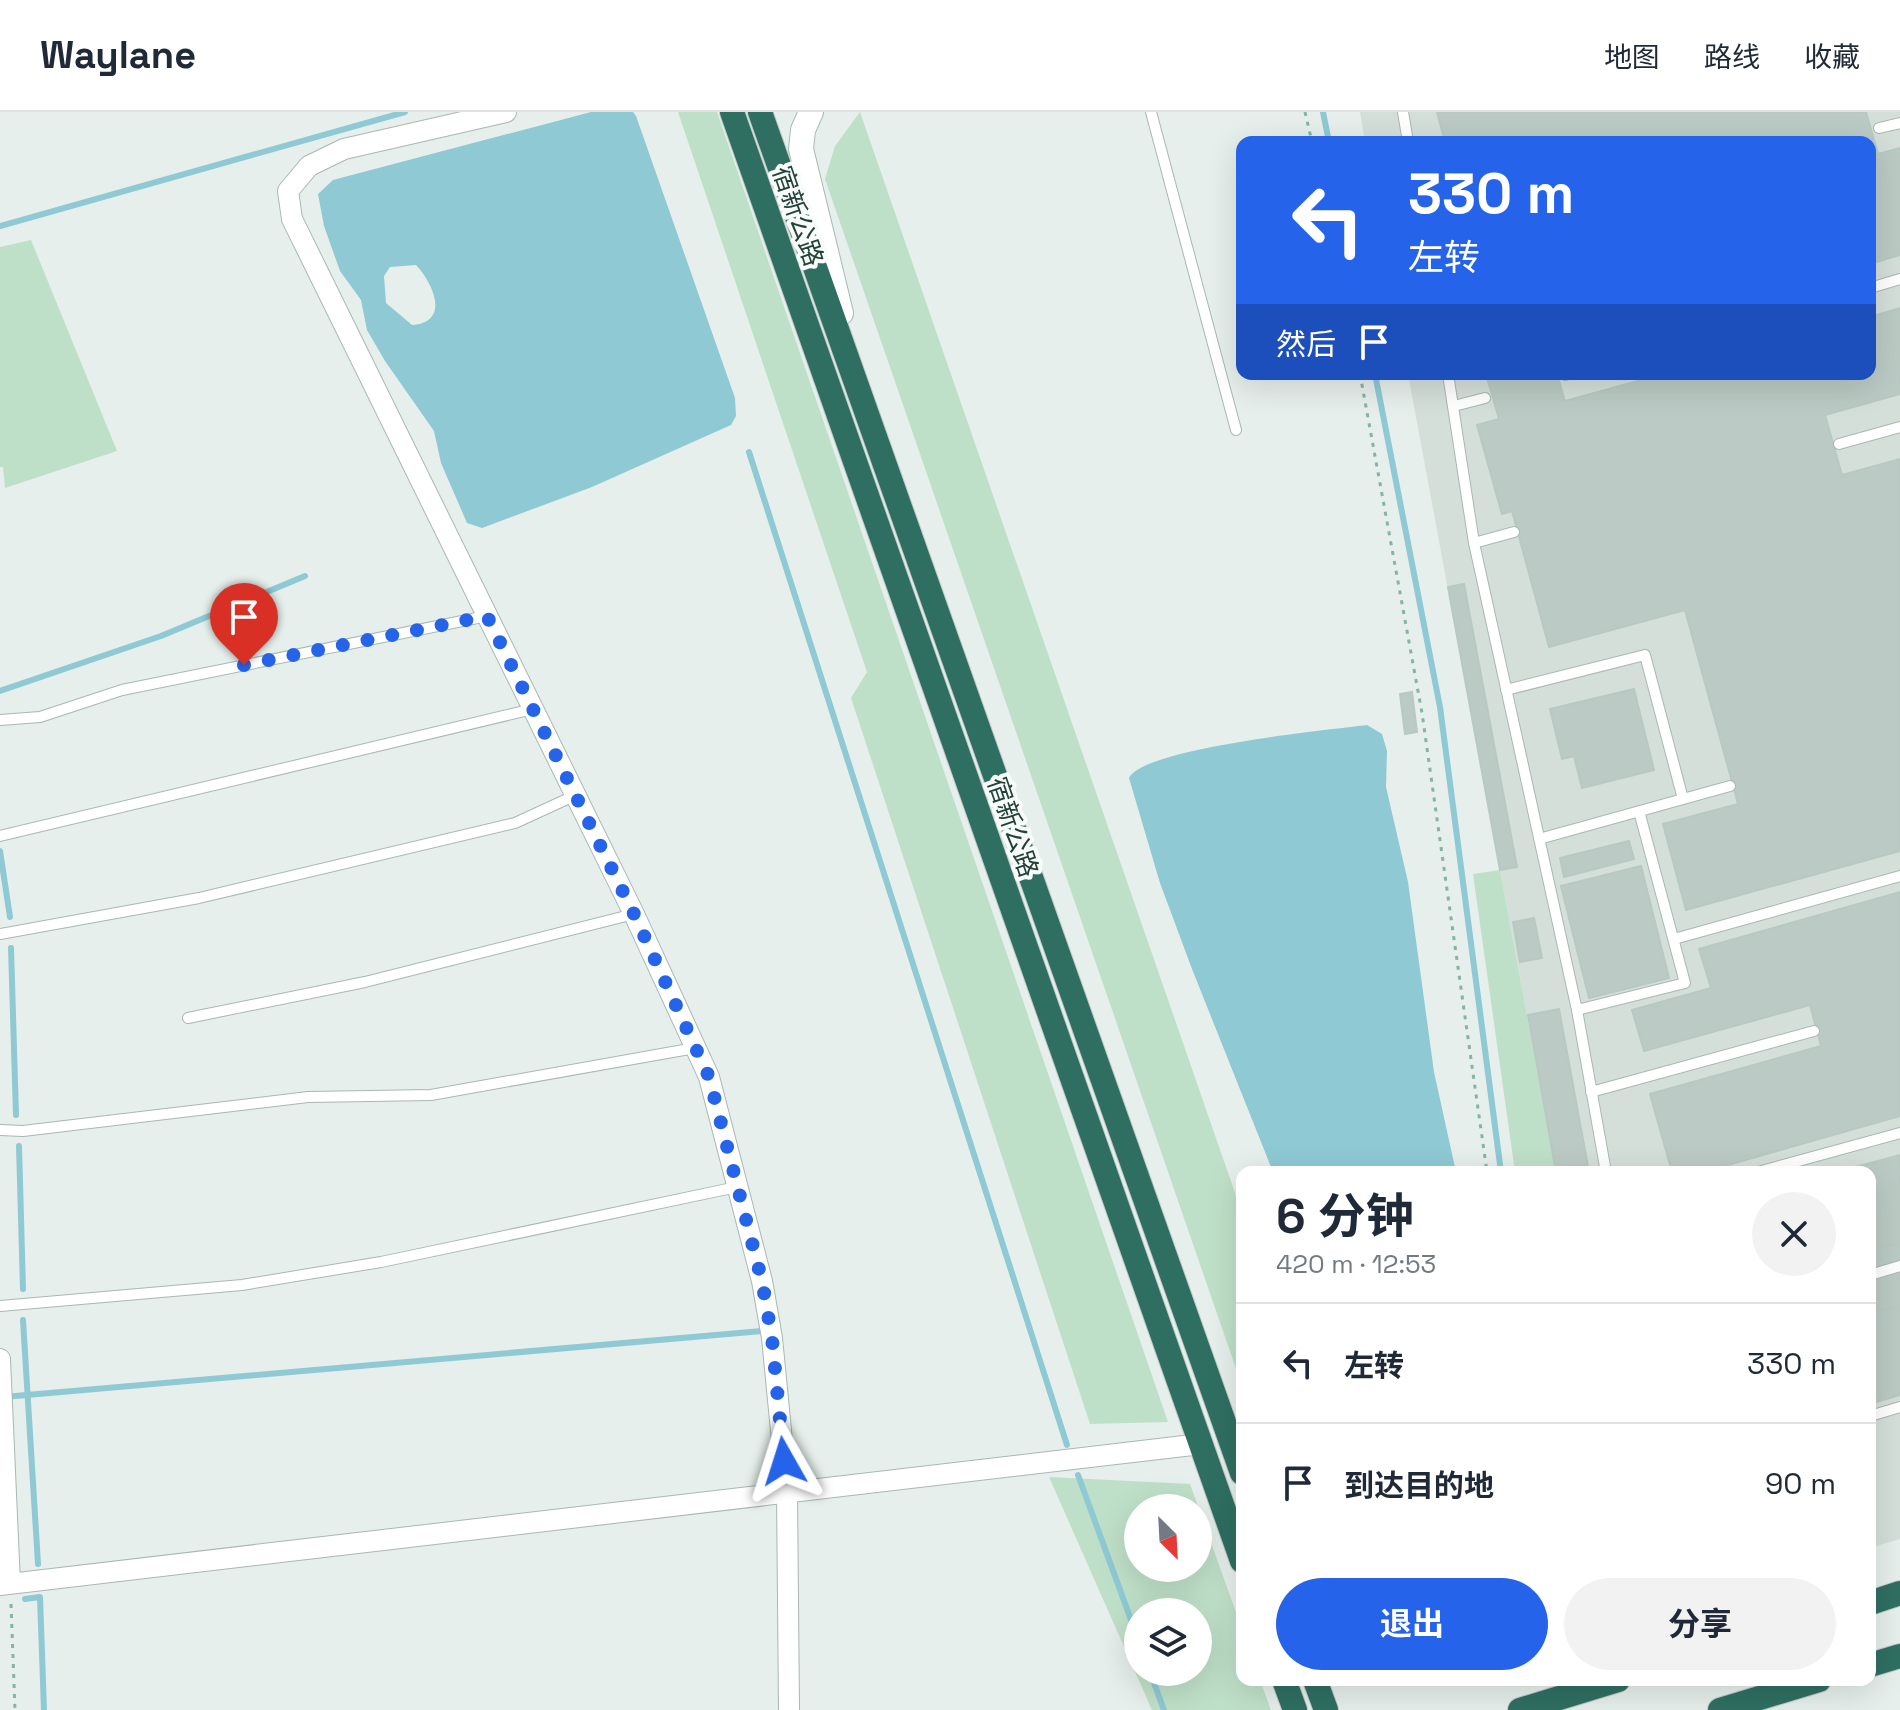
<!DOCTYPE html>
<html lang="zh">
<meta charset="utf-8">
<style>
body{margin:0;font-family:"Space Grotesk","Noto Sans SC",sans-serif;background:#f2f2f3;color:#1f2937;height:100vh;display:flex;flex-direction:column;font-size:30px;white-space:nowrap}
*{box-sizing:border-box;margin:0}
p{font-size:26px;color:#747a83}
.icon{flex:none;width:44px;height:44px;fill:none;stroke:currentColor;stroke-width:2;stroke-linecap:round;stroke-linejoin:round}
.map{position:relative;flex:1;overflow:hidden}
.side{position:absolute;left:1236px;top:1054px;width:640px;height:520px;display:flex;flex-direction:column;background:#fff;border-radius:16px;box-shadow:0 8px 32px #0002}
.side>*{flex:none}
.guide{position:absolute;left:1236px;top:24px;width:640px;height:244px;border-radius:16px;box-shadow:0 8px 32px #0002;background:#2563eb;color:#fff;overflow:hidden}
.needle{width:52px;rotate:156deg}
.tools{position:absolute;left:1124px;top:1382px;display:grid;gap:16px}
.tools a{display:grid;place-items:center;width:88px;height:88px;border-radius:50%;background:#fff;box-shadow:0 8px 32px #0002;font-size:40px}
.pin{position:absolute;display:grid;place-items:center;width:68px;height:68px;color:#fff;margin:-82px -34px;border-radius:50% 50% 50% 0;rotate:-45deg;box-shadow:0 0 8px #0007}
.pin .icon{rotate:45deg}
.me{position:absolute;width:88px;margin:-44px;rotate:354deg;stroke-linejoin:round;filter:drop-shadow(0 0 6px #0008)}
.turn{display:flex;align-items:center;gap:28px;height:168px;padding:0 40px;font-size:36px}
.turn .icon{width:104px;height:104px;stroke-width:2.5}
.turn b{display:block;font-size:56px;line-height:68px}
.then{display:flex;align-items:center;height:76px;padding:0 40px;background:#0003;gap:16px;font-size:30px}
.round{display:grid;place-items:center;flex:none;width:84px;height:84px;border-radius:42px;background:#f2f2f3}
.overview{display:flex;align-items:center;justify-content:space-between;height:136px;padding:0 40px}
h1{font-size:48px;font-weight:700;line-height:60px}
.button{display:flex;gap:16px;margin-top:auto;padding:16px 40px}
.button a{flex:1;height:92px;border-radius:48px;background:#2563eb;color:#fff;font-size:32px;font-weight:700;line-height:92px;text-align:center}
.button a+a{background:#f2f2f3;color:#1f2937}
ul{padding:0;list-style:none}
li{display:flex;align-items:center;gap:24px;height:120px;padding:0 40px;border-top:2px solid #e0e1e3}
li div{flex:1}
li b{display:block;font-size:30px}
li em{font-style:normal}
header{display:flex;align-items:center;gap:48px;box-sizing:border-box;height:112px;padding:0 40px;background:#fff;border-bottom:2px solid #e0e1e3}
header strong{font-size:38px}
nav{display:flex;gap:44px;margin-inline-start:auto;font-size:28px}
.map>svg:first-child{display:block}
.built{fill:#d4dfda}
.green{fill:#bfe0c8;fill-rule:evenodd}
.water{fill:#8ec9d4;fill-rule:evenodd}
.lines{fill:none;stroke-linecap:round;stroke-linejoin:round}
.stream{stroke:#8ec9d4;stroke-width:6}
.building{fill:#bbcac4;stroke:#b8c9c2;stroke-width:2}
.lane-casing{stroke:#a8b8b2;stroke-width:12}
.street-casing{stroke:#a8b8b2;stroke-width:22}
.secondary-casing{stroke:#a4bbb3;stroke-width:26}
.highway-casing{stroke:#c2cac8;stroke-width:26}
.path{stroke:#86b3a5;stroke-width:3;stroke-dasharray:4 6;stroke-linecap:butt}
.lane{stroke:#fff;stroke-width:10}
.street{stroke:#fff;stroke-width:20}
.secondary{stroke:#fff;stroke-width:24}
.highway{stroke:#2f6f62;stroke-width:24}
.route{stroke:#2563eb;stroke-width:14;stroke-dasharray:0 25.2}
.labels{text-anchor:middle;stroke-width:8;stroke-linejoin:round;paint-order:stroke}
.street-label{font-size:26px;fill:#24423a;stroke:#f7fbf9}
</style>
<header>
<strong>Waylane</strong>
<nav><a>地图</a><a>路线</a><a>收藏</a></nav>
</header>
<div class="map">
<svg width="1900" height="1598" viewBox="0 0 1900 1598">
<rect width="100%" height="100%" fill="#e6efeb"/>
<!-- built -->
<path class="built" d="M1360,0H1900V1427L1870,1436V1060H1556L1408,262H1870V30H1365Z"/>
<!-- green -->
<path class="green" d="M678,0H717L1168,1310L1090,1312L851,586L867,560Z
M860,0L1242,1101V1274L825,67L835,34Z
M31,128L117,339L5,376L3,355H0V135Z
M1500,758L1556,1060H1515L1473,762Z
M1049,1365L1190,1372L1242,1517V1568H1260L1271,1598H1152ZM1138,1396H1198V1456H1138ZM1138,1500H1198V1560H1138Z"/>
<!-- water -->
<path class="water" d="M591,0H633L636,4L735,286L736,304L731,313L592,375L482,416L467,411L441,351L434,319L385,249L367,218L361,188L340,159L324,114L318,82L333,68ZM416,153C433,171 451,210 412,213L386,191L384,164L390,155Z
M1367,613L1382,622L1387,639L1386,675L1408,770L1434,960L1456,1060H1273L1192,857L1160,771L1129,666C1143,636 1328,618 1367,613Z"/>
<g class="lines">
<!-- stream -->
<path class="stream" d="M1323,0L1329,30
M0,114L405,0
M1375,262L1440,595L1501,1060
M749,340L1067,1333
M0,579L161,524L305,464
M0,739L10,805
M11,836L16,1003
M19,1034L23,1177
M23,1208L38,1452
M4,1285L762,1219
M1078,1363L1138,1527
M25,1487L40,1485L44,1598
M1150,1560L1164,1598"/>
</g>
<!-- building -->
<path class="building" d="M1437,0H1866L1878,42L1900,36V143L1870,152V30H1445Z
M1900,196V282L1825,303L1842,363L1900,347V739L1686,798L1663,712L1738,692L1685,498L1549,535L1512,399L1502,402L1477,313L1499,307L1486,262H1557L1565,289L1663,262H1870V205Z
M1464,472L1517,755L1500,758L1448,475Z
M1634,577L1654,658L1582,676L1574,644L1562,647L1550,597Z
M1412,580L1417,620L1405,622L1400,582Z
M1629,729L1634,747L1564,765L1560,746Z
M1641,754L1669,866L1589,886L1561,774Z
M1900,780V1004L1703,1060H1672L1650,982L1821,934L1810,893L1644,939L1632,898L1711,876L1699,837Z
M1534,806L1542,846L1520,850L1513,810Z
M1559,897L1589,1060H1556L1528,903Z
M1900,1043V1131L1870,1139V1060H1837Z
M1900,1131V1193L1870,1202V1139Z
M1900,1193V1283L1870,1292V1202Z"/>
<g class="lines">
<defs>
<path id="lane" d="M1151,0L1236,318
M1403,0L1408,30
M1879,16L1900,11
M1870,176L1900,167
M1448,262L1474,431L1577,898L1606,1060
M1565,263L1568,262
M1454,294L1485,286
M1839,332L1900,315
M1474,431L1514,420
M1506,578L1645,543L1683,687
M0,608L40,605L122,578L487,504
M0,724L533,597
M1539,727L1730,674
M0,822L199,786L515,711L576,683
M1674,827L1900,764
M1577,898L1685,871L1639,699
M188,906L365,870L634,802
M1591,980L1814,919
M0,1018L23,1019L308,985L431,983L695,936
M1758,1060L1900,1021
M1870,1163L1900,1154
M0,1194L242,1173L381,1150L737,1075
M1870,1304L1900,1295"/>
<path id="street" d="M506,0L344,37L309,54L288,79L292,107L634,802L709,965L762,1169L772,1226L787,1380L789,1598
M0,1247L10,1472
M0,1473L1201,1332"/>
<path id="secondary" d="M811,0L803,18L801,37L841,201"/>
<path id="highway" d="M732,0L1242,1449
M760,0L1242,1361
M1870,1491L1900,1481
M1870,1553L1900,1544
M1284,1568L1295,1598
M1315,1568L1326,1598
M1520,1598L1618,1568
M1720,1598L1819,1568"/>
</defs>
<!-- lane casing -->
<use href="#lane" class="lane-casing"/>
<!-- street casing -->
<use href="#street" class="street-casing"/>
<!-- secondary casing -->
<use href="#secondary" class="secondary-casing"/>
<!-- highway casing -->
<use href="#highway" class="highway-casing"/>
<!-- path -->
<path class="path" d="M1305,0L1312,30
M1360,262L1422,601L1487,1060
M11,1492L15,1598"/>
<!-- lane -->
<use href="#lane" class="lane"/>
<!-- street -->
<use href="#street" class="street"/>
<!-- secondary -->
<use href="#secondary" class="secondary"/>
<!-- highway -->
<use href="#highway" class="highway"/>
</g>
<g class="lines">
<!-- route -->
<path class="route" d="M244,553L487,504L634,802L709,965L762,1169L772,1226L784,1349"/>
</g>
<g class="labels">
<!-- street labels -->
<g class="street-label">
<text transform="translate(798 104) rotate(71)" y="9">宿新公路</text>
<text transform="translate(1013 715) rotate(71)" y="9">宿新公路</text>
</g>
</g>
</svg>
<div class="tools">
<a><svg class="needle" viewBox="-14 -14 28 28"><path d="M0-13l5 13h-10z" fill="#e53935"/><path d="M0 13l5-13h-10z" fill="#747a83"/></svg></a>
<a><svg class="icon" aria-label="layers" viewBox="0 0 24 24"><path d="M12 4l9 5-9 5-9-5zM3 14l9 5 9-5"/></svg></a>
</div>
<div class="pin" style="left:244px;top:553px;background:#d93025"><svg class="icon" aria-label="arrive" viewBox="0 0 24 24"><path d="M6 21V4h12l-3 4 3 4H6"/></svg></div>
<svg class="me" style="left:784px;top:1349px" viewBox="-20 -20 40 40"><path d="M0-17L14 15 0 8-14 15z" fill="#2563eb" stroke="#fff" stroke-width="4"/></svg>
<div class="guide">
<div class="turn"><svg class="icon" aria-label="left" viewBox="0 0 24 24"><path d="M17 20v-9H6M10 6l-5 5 5 5"/></svg><div><b>330 m</b>左转</div></div>
<div class="then">然后<svg class="icon" aria-label="arrive" viewBox="0 0 24 24"><path d="M6 21V4h12l-3 4 3 4H6"/></svg></div>
</div>
<section class="side">
<div class="overview"><div><h1>6 分钟</h1><p>420 m · 12:53</p></div><a class="round"><svg class="icon" aria-label="close" viewBox="0 0 24 24"><path d="M6 6l12 12M18 6L6 18"/></svg></a></div>
<ul>
<li><svg class="icon" aria-label="left" viewBox="0 0 24 24"><path d="M17 20v-9H6M10 6l-5 5 5 5"/></svg><div><b>左转</b></div><em>330 m</em></li>
<li><svg class="icon" aria-label="arrive" viewBox="0 0 24 24"><path d="M6 21V4h12l-3 4 3 4H6"/></svg><div><b>到达目的地</b></div><em>90 m</em></li>
</ul>
<div class="button"><a>退出</a><a>分享</a></div>
</section>
</div>
